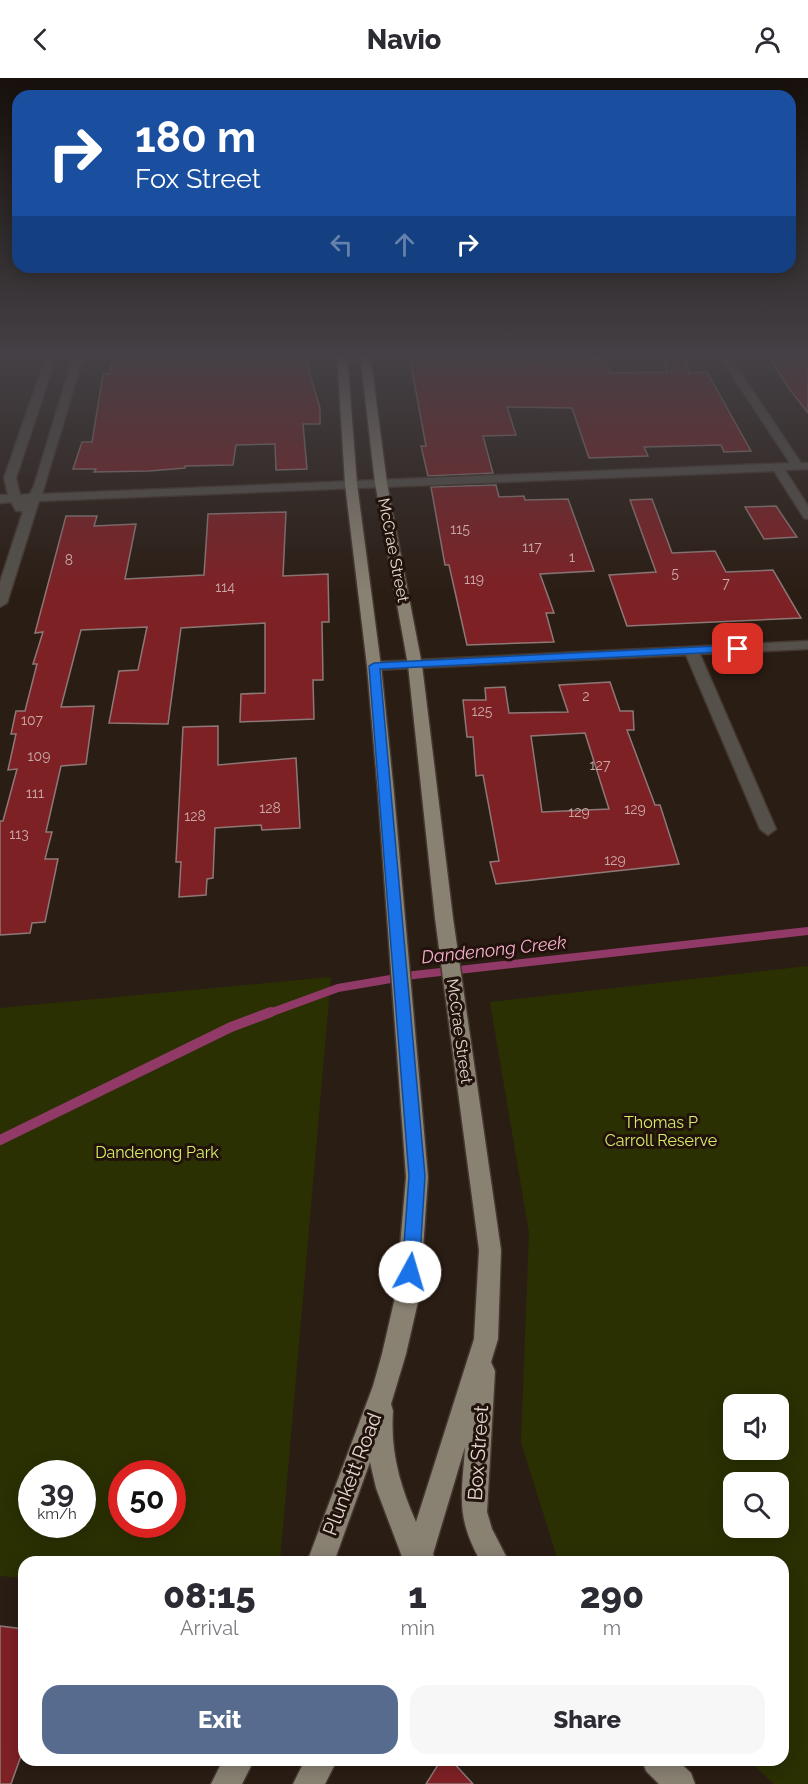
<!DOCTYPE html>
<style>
body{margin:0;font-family:Raleway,sans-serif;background:#f7f7f7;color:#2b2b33;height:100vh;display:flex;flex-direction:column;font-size:22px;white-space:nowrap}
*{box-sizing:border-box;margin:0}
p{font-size:20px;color:#7c7c81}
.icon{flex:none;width:33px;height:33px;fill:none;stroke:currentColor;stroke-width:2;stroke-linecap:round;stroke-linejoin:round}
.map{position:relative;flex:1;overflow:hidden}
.details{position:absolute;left:18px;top:1478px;width:771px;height:210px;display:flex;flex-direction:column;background:#fff;border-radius:18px;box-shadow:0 3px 15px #0003}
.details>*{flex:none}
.top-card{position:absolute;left:12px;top:12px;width:784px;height:183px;border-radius:18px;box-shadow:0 3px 15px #0003;background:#1a4fa0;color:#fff;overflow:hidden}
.tools{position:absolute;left:723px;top:1316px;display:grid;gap:12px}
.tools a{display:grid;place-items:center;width:66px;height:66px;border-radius:12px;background:#fff;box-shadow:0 3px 15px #0003;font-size:30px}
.speed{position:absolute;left:18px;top:1382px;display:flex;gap:12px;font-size:30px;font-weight:700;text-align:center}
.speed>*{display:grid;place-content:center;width:78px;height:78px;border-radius:50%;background:#fff;box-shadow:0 3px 15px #0003;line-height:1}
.speed small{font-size:15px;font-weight:400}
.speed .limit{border:9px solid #d22;background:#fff;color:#111}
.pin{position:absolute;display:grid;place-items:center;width:51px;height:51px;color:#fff;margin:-26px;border-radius:12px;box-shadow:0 3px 9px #0006}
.me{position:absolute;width:66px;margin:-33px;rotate:6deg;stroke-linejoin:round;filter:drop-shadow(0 0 4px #0008)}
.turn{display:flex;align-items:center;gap:21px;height:126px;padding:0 24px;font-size:27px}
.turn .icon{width:78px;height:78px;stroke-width:2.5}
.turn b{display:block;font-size:42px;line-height:51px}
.lanes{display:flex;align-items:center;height:57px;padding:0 24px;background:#0003;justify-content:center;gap:30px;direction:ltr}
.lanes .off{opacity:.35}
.eta{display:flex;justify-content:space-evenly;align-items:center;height:102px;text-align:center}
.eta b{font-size:36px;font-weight:800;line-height:42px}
.primary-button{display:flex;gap:12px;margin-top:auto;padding:12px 24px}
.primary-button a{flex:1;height:69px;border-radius:18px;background:#566b8d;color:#fff;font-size:24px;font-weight:800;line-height:69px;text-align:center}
.primary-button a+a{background:#f7f7f7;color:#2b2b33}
header{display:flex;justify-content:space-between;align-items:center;height:78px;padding:0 24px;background:#fff;font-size:27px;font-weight:800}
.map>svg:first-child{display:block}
.green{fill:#2b3003;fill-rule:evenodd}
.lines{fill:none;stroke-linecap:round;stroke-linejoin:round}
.stream-far1{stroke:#913a67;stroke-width:8}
.stream{stroke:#913a67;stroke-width:10}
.building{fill:#7e2125;stroke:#8e7877;stroke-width:1.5;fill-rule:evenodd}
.minor-casing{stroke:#44372f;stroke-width:3}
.major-casing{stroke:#44372f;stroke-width:3}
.minor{fill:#55514a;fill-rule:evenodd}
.major{fill:#898273;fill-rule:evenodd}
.route{fill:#1a73e8;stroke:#114b97;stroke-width:1.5}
.labels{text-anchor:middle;stroke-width:6;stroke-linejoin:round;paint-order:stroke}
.number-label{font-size:14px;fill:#c9aaa7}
.street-label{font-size:16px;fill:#e2d8d2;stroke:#21130b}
.park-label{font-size:16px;fill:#d8ec68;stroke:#21130b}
.water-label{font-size:18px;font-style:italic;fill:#f9b0d0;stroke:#21130b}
.near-street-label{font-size:20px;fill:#e2d8d2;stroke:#21130b}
</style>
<header><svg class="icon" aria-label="back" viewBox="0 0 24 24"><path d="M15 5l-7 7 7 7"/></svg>Navio<svg class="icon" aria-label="person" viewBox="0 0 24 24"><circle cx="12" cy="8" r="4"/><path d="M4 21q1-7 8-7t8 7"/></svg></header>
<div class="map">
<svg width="808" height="1706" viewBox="0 0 808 1706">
<rect width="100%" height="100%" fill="#2a1d14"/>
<!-- green -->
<path class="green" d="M808,888V1706H774L748,1682H783V1484L558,1483L521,1364L529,1155L490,924ZM734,1326H778V1371H734ZM734,1404H778V1449H734Z
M331,899L280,1483L24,1484V1500L0,1498V930ZM32,1395H82V1446H32ZM122,1395H172V1446H122Z"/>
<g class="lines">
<!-- stream-far1 -->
<path class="stream-far1" d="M267,936L338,910L414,897L808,853"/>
<!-- stream -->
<path class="stream" d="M0,1062L231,949L271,934"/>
</g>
<!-- building -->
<path class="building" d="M307,276V287L320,330V346H303L307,391L276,392L275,366L236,367L233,387L185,388V390L149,393L94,394L96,391H73L82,364H92L103,296H109L114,277Z
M409,276H522V283L605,281L611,295L667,294L663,276H684L689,295L707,294L751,373L724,374L721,367L644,369L648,378L589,380L572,330L507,329L516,357L483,358L493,395L428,398L421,368H426Z
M770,280H808V335L788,309Z
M496,407L499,419L524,418L525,422L568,421L594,493L540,496L554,535H546L554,564L467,567L449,487H445L431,409Z
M652,421L672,475L715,473L726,494L773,492L801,540L627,548L609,497L656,494L630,422Z
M776,428L797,459L764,461L745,429Z
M286,434L283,498L328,496L329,544H322L323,602H313L314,641L240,644L241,616L265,615V545L181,550L168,646L109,645L119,593L138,592L147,549L81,552L61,629L94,628L86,686L61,688L46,754H52L45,781H58L45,844L32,845L30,855L0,857V743H3L17,691L8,692L16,656H11L16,633H25L37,586H33L43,554L35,555L66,438H97L94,448L136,446L125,501L204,497L208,436Z
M610,604L620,633H633L634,652H627L655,727H660L679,786L496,806L490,784L499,783L483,697L476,698L473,659H467L463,622H486L485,610L505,609L509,635L568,634L559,607ZM585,655L609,731L542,734L531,658Z
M218,648V687L296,680L300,750L262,752L261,747L215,750L213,800L207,801L206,817L179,819L181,784H176L183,649Z
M0,1548L24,1551V1678H21L11,1706H0Z
M441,1682H451L473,1706H426Z"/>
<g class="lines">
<defs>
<path id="minor" d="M47,276H57L16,400L20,417L30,416L34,408L74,276H84L42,416L790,385L718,276H728L801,385H808V391L785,392L808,428V441L804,440L774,393L39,423L7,525L0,529V504L23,433H16L11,424L0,425V417H8L4,400Z
M808,563V571L700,576L776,751L768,757L760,751L686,577L374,592L367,588L374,584Z"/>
<path id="major" d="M337,276H347L357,406L381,588L394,715L428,1099L420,1215L406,1276L391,1326L393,1333C390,1373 400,1408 416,1444L474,1261L479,1172L435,840L408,587L375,405L360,276H370L387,405L422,587L453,840L501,1172L498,1261L491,1284L495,1293L487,1434L492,1451L509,1484H481C455,1438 462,1418 465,1369L433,1476L435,1484H404L376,1410L370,1384L334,1484H307L373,1308L382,1276L396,1215L406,1099L378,715L367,588L345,406Z
M223,1682H254L242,1706H211Z
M305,1682H337L325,1706H293Z
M642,1682H677L691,1695L695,1706H659L646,1693Z"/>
</defs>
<!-- minor casing -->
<use href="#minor" class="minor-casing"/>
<!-- major casing -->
<use href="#major" class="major-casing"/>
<!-- minor -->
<use href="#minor" class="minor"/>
<!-- major -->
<use href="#major" class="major"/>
</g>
<!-- sky -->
<linearGradient id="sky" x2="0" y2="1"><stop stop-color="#17100b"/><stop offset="0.54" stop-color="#444045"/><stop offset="1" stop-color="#444045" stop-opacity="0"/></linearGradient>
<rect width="808" height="515" fill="url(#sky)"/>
<!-- route -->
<path class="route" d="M738,567L741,568V573L380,591L425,1098L419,1194L417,1200L410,1203L404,1200L402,1194L409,1098L369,588L374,585Z"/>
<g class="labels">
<!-- number labels -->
<g class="number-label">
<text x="460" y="456">115</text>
<text x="532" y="474">117</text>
<text x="572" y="484">1</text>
<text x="69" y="487">8</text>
<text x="675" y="500">5</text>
<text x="474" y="506">119</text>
<text x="726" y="510">7</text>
<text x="225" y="514">114</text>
<text x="586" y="623">2</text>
<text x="482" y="638">125</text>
<text x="32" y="647">107</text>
<text x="39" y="683">109</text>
<text x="600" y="692">127</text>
<text x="35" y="720">111</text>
<text x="270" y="735">128</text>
<text x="635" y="736">129</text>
<text x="579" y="739">129</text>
<text x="195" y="743">128</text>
<text x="19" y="761">113</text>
<text x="615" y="787">129</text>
</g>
<!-- street labels -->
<g class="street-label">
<text transform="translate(394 472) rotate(79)" y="6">McCrae Street</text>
<text transform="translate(460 953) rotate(82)" y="6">McCrae Street</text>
</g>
<!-- park labels -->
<g class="park-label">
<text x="661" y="1050">Thomas P<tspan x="661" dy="18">Carroll Reserve</tspan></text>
<text x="157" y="1080">Dandenong Park</text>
</g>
<!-- water labels -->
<g class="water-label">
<text transform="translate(494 872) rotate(-6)" y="6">Dandenong Creek</text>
</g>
<!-- near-street labels -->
<g class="near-street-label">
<text transform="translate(478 1375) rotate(-86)" y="7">Box Street</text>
<text transform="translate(352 1396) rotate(-69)" y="7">Plunkett Road</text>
</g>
</g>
</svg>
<div class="tools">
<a><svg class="icon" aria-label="sound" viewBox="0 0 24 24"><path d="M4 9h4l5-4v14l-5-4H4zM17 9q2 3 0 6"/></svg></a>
<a><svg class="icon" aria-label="search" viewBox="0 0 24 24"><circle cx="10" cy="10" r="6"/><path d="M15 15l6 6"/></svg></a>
</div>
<div class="speed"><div>39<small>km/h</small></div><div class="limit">50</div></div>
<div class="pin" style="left:738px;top:571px;background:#d93025"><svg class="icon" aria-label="arrive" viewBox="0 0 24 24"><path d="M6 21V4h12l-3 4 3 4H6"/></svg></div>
<svg class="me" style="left:410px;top:1194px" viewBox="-20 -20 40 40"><circle r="19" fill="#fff"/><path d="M0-13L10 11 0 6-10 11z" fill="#1a73e8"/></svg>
<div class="top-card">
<div class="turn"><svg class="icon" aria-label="right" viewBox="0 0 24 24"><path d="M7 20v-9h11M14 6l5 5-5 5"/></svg><div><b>180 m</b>Fox Street</div></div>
<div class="lanes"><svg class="icon off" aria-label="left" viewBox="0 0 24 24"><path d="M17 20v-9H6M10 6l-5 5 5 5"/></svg><svg class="icon off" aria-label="ahead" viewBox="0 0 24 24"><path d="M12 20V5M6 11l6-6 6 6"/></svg><svg class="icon" aria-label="right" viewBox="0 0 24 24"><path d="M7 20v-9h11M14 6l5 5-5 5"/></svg></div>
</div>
<section class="details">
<div class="eta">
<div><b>08:15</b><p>Arrival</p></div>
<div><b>1</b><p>min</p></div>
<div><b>290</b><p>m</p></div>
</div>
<div class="primary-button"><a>Exit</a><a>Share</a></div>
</section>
</div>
